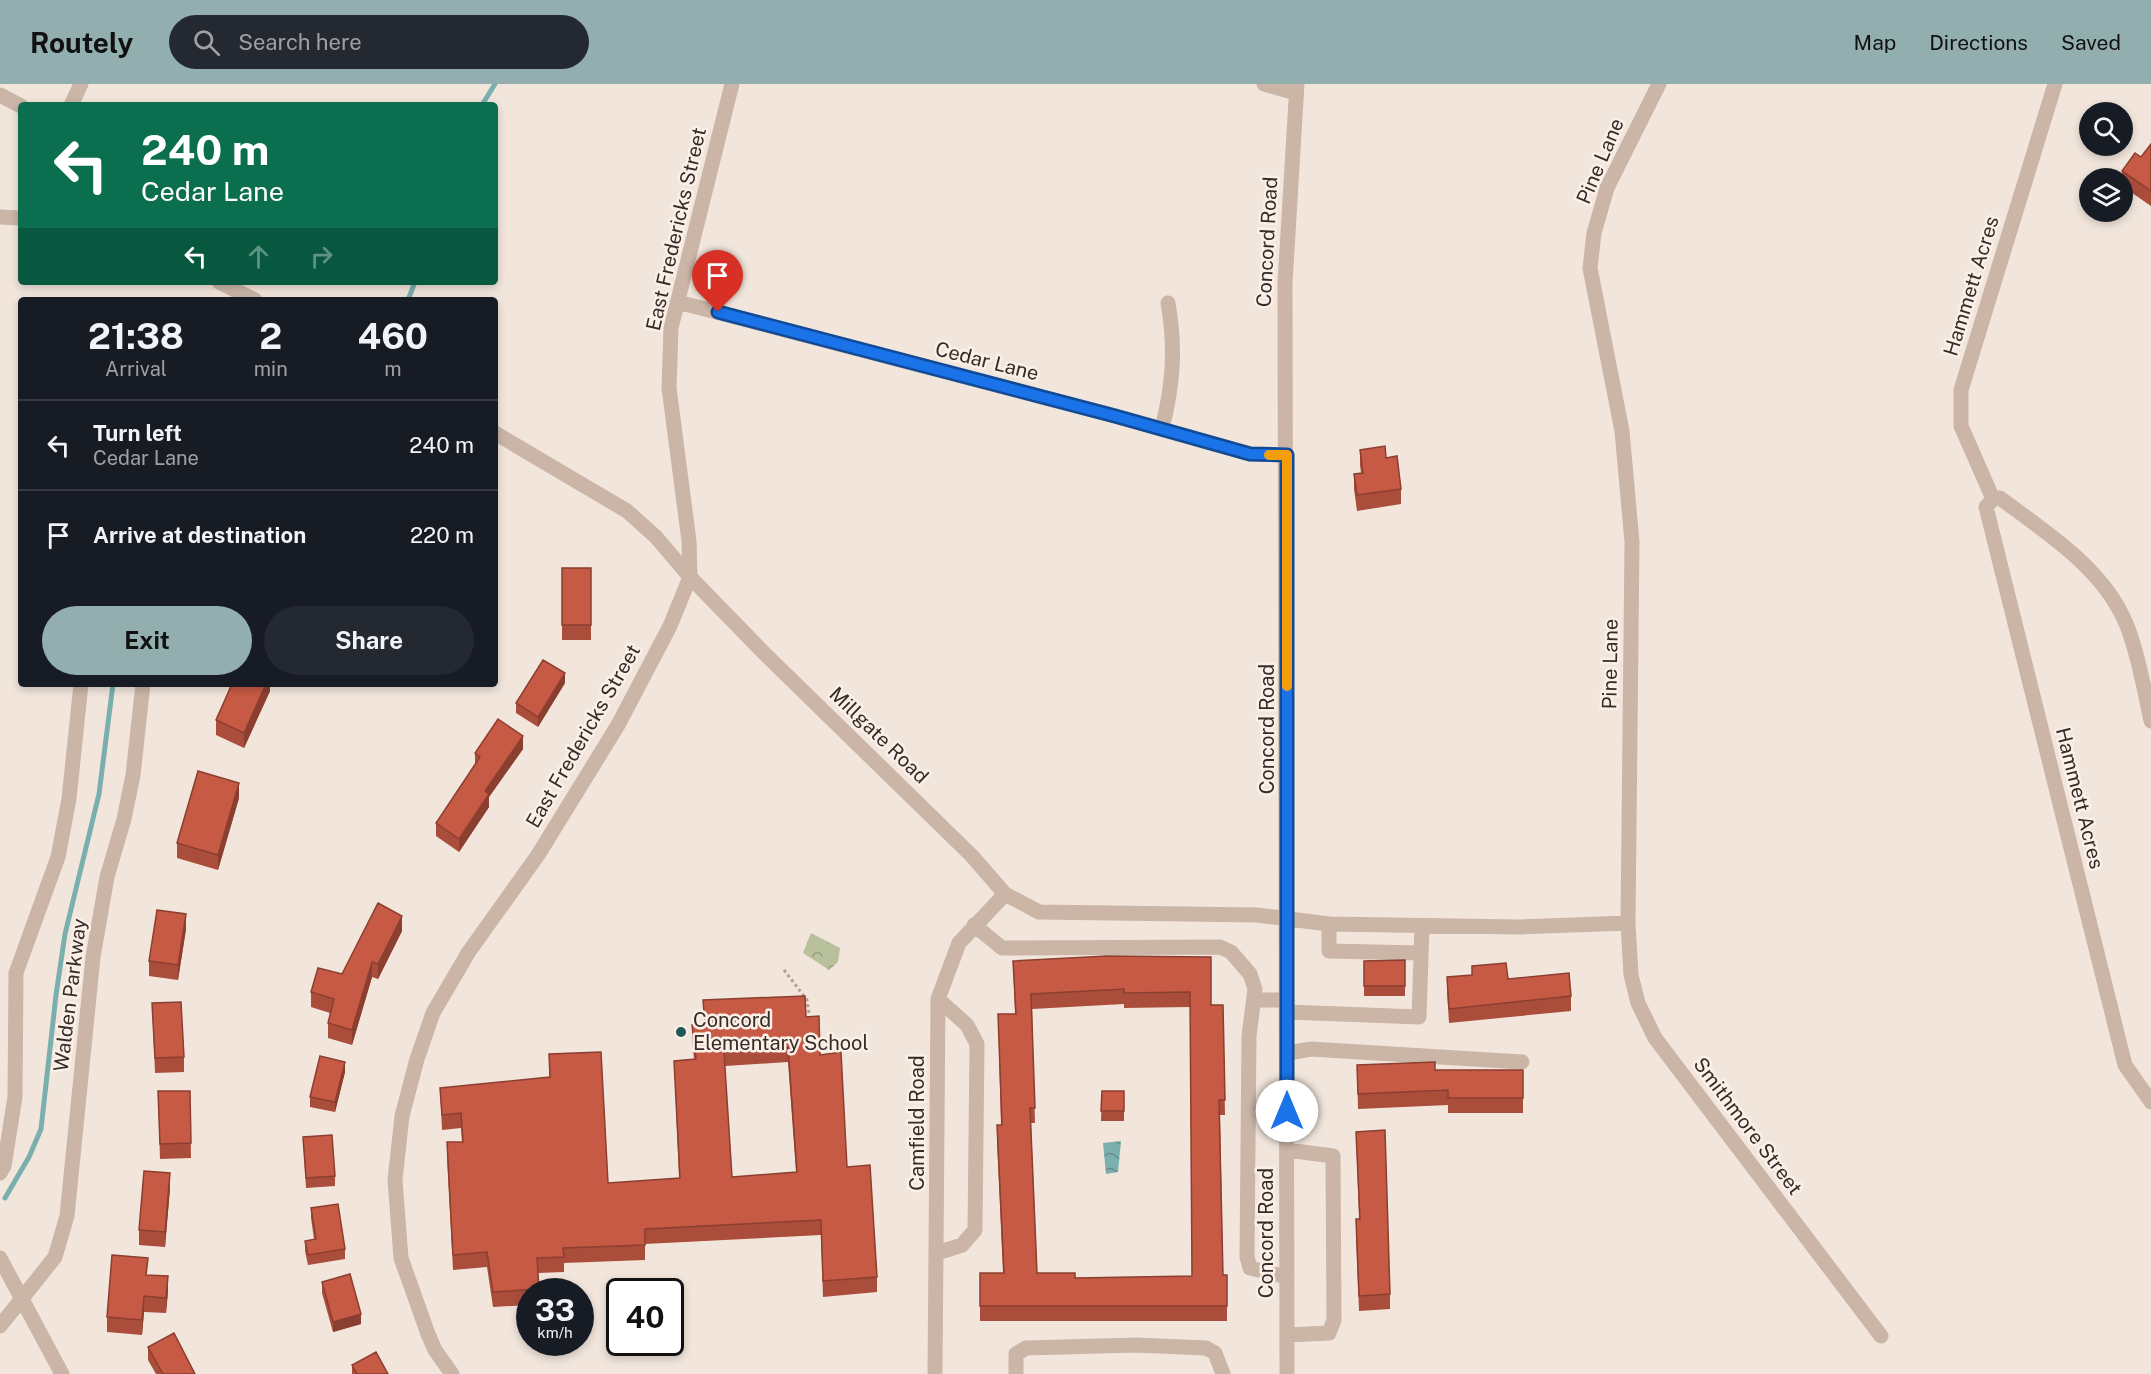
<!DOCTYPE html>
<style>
body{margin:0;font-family:"Public Sans",sans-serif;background:#242831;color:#f1f3f6;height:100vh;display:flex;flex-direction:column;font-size:22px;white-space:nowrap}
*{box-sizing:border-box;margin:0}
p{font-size:20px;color:#9ea1a6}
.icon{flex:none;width:33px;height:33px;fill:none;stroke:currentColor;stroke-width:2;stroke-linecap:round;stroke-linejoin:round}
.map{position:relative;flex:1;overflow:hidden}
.panel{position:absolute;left:18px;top:213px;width:480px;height:390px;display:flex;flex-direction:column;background:#171b24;border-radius:6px;box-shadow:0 3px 9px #0003}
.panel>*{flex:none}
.banner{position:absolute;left:18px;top:18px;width:480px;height:183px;border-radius:6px;box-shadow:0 3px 9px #0003;background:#0b6e4f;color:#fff;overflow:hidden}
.fabs{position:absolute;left:2079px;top:18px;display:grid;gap:12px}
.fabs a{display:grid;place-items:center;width:54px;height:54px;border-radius:50%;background:#171b24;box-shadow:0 3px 9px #0003;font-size:30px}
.speed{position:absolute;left:516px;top:1194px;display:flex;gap:12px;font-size:30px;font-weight:700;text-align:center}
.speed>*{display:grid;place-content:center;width:78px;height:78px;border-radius:50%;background:#171b24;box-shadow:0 3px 9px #0003;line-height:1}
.speed small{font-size:15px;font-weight:400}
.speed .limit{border:3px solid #111;border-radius:9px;background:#fff;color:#111}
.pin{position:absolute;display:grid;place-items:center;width:51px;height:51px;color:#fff;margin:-62px -26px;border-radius:50% 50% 50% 0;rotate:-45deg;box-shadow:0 0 6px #0007}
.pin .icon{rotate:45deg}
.me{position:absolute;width:66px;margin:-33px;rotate:0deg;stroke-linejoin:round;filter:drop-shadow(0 0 4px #0008)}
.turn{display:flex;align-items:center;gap:21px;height:126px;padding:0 24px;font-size:27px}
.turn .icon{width:78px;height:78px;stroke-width:2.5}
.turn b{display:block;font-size:42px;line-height:51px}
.lanes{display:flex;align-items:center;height:57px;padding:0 24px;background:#0003;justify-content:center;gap:30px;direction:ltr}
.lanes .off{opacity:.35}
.eta{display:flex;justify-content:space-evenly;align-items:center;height:102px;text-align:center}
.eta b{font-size:36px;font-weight:700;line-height:42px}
.cta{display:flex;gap:12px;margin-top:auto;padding:12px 24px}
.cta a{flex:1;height:69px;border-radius:36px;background:#92aeaf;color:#111;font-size:24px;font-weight:700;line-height:69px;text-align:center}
.cta a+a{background:#242831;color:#f1f3f6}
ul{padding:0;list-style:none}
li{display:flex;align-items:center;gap:18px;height:90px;padding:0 24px;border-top:2px solid #363941}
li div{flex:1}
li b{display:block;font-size:22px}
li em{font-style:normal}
header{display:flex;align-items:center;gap:36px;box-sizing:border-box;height:84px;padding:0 30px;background:#92aeaf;color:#111}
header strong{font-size:28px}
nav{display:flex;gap:33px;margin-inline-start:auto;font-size:21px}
.search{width:420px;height:54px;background:#242831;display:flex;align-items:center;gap:15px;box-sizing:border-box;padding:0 21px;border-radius:33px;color:#9ea1a6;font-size:22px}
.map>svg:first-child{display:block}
.forest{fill:url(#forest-crowns)}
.water{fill:url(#water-waves)}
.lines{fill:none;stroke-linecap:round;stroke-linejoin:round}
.stream{stroke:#7aafae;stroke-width:5}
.path{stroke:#b69f92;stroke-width:3;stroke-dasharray:3 3;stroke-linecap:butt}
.minor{stroke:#cab5a7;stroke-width:15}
.wall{fill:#ab4d3b;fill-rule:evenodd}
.shaded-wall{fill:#8b3f30}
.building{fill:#c75a45;stroke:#8b3f30;stroke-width:1.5;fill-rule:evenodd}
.route-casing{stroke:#114b97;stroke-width:15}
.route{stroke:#1a73e8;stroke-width:10}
.slow{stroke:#f59e0b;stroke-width:10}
.poi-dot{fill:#1d5958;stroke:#faf0e8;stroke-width:2}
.labels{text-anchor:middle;stroke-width:5;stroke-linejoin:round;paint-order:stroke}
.street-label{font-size:20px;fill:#372b28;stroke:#faf0e8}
.poi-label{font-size:20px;fill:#372b28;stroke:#faf0e8;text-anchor:start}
</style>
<header>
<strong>Routely</strong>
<div class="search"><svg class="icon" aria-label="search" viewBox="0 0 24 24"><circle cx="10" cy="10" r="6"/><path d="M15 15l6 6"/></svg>Search here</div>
<nav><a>Map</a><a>Directions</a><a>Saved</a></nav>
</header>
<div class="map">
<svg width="2151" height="1290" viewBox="0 0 2151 1290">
<defs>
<pattern id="forest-crowns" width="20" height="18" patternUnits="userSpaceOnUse" patternTransform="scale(1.5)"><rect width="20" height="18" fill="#b8c19b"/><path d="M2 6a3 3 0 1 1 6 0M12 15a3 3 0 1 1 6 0" fill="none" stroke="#969d7e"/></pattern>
<pattern id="water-waves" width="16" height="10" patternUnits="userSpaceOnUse" patternTransform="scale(1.5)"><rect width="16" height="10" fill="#7aafae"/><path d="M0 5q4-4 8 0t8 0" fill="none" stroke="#658f8e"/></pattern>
</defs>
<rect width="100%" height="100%" fill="#f2e6dc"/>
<!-- forest -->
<path class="forest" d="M811,849L840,864L838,878L829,886L803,869Z"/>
<!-- water -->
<path class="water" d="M1121,1057L1118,1088L1106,1090L1103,1059Z"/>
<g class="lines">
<!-- stream -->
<path class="stream" d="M482,21L495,0
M408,216L415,198
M5,1114L29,1073L41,1045L56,911L65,850L99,710L113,600"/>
<!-- path -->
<path class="path" d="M784,886L807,916L810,936"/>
<!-- minor -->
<path class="minor" d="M1264,0L1296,9
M1659,0L1607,104L1594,149L1590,184L1622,347L1632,458L1628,839L1631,891L1638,919L1655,954L1881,1252
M0,11L21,22
M71,21L81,0
M0,133L21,134
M219,198L255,216
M678,218L1115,332L1250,370L1287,371
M1162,345C1173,301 1176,264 1168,219
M495,349L627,427L656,453L690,493L765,570L972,772L1005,810L1039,828L1257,831L1329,840L1518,843L1628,839
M1993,415L1961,342V306L2055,0
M2151,637C2145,609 2136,560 2124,535C2100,482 2045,448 2000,414L1993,415L1986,423L2125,981L2151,1018
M1329,840V867L1421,869
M974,841L1002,864L1220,863L1231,868L1250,890L1255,905L1249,952L1247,1173L1250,1184L1287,1193
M1255,916H1287
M1287,928L1419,933L1422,842
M1288,969L1311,965L1522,978
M0,1089L4,1082L15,1013L16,889L58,773L69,715L81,600
M937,1169L962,1161L975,1146L977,960L967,941L938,915
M0,1174L62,1290
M0,1242L55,1173L67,1132L93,873L107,793L124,735L133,691L143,600
M1287,1251L1329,1249L1334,1236L1333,1072L1287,1066
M452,1290L435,1266L428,1250L401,1174L395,1096L402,1032L417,975L433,929L468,869L538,771L618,641L670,542L690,493L689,457L669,304L671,244L732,0
M935,1290L938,915L959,859L1005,810
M1016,1290V1270L1026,1264L1136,1261L1206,1264L1215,1269L1223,1290
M1287,1290L1285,199L1297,0"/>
</g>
<!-- wall -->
<path class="wall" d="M2151,60V122L2122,102V87L2141,73Z
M1360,366L1386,374L1401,405V420L1357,427L1354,405V390L1361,389L1360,381Z
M562,484H591V556H562Z
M565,599L538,643L516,629V619Z
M270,600V607L244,664L216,651V636Z
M523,665L489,713V723L459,768L436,752V739L475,680V669Z
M239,714L218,786L177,774V759Z
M186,845L178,896L149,892V877Z
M402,847L378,895L372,893L352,961L328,954V939L330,929L311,923V908L342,890Z
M1211,873V921H1223L1225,1031H1220L1223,1191H1227V1237H980V1189H1003L997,1056V1041H1001L998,930H1015L1013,877ZM1124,920V924L1190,923L1192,1192L1075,1194L1037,1189L1031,1039H1035L1032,925Z
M1405,876V912H1364V877Z
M1472,882L1508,895L1571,912V927L1449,939L1447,907V893L1472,891Z
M703,916L806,933L820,971L847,1083L877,1193V1208L823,1213L821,1151L645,1160V1176L564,1179V1188L538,1189L539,1208H530V1221L493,1223L487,1183L453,1186L447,1073V1058H462L461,1044L442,1046L440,1004L549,993V970L608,1099L679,1094L674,977L694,975L692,956V941L704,940ZM788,978L796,1088L732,1093L725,982Z
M152,919L184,973V988L155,989Z
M1357,981L1435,986H1523V1029H1448V1021L1358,1025Z
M345,988L335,1028L310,1023V1013Z
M158,1007H190L191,1074L160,1075Z
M1102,1007H1124V1037H1101Z
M1356,1048L1390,1210V1225L1359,1227L1356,1150V1135H1359Z
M303,1053L335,1092V1102L306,1104Z
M170,1104L165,1163L139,1161V1146Z
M311,1124L345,1165V1175L308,1181L305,1167V1157L314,1155L311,1134Z
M148,1191L168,1207L166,1229L144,1228L142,1251L107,1248V1233Z
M322,1198L361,1240L333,1248L322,1209Z
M148,1263L195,1290H156L148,1276Z
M352,1281L388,1290H352Z"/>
<!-- shaded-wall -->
<path class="shaded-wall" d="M565,589V599L538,643V633Z
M266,600H270V607L244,664V649Z
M523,652V665L489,713V723L459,768V755L485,707Z
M239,699V714L218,786V771Z
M186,830V845L178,896V881Z
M402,832V847L378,895V880Z
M372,878V893L352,961V946Z
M345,978V988L335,1028V1018Z
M170,1089V1104L165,1163V1148Z
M168,1192V1207L166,1229V1214Z
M144,1212V1228L142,1251V1236Z
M361,1230V1240L333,1248V1238Z"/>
<!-- building -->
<path class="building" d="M2151,60V107L2122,87L2135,69L2141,73Z
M1385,362L1386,374L1397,372L1401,405L1357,411L1354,390L1363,389L1360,366Z
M562,484H591V541H562Z
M543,576L565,589L538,633L516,619Z
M232,600H266L244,649L216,636Z
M498,635L523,652L485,707L489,710L459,755L436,739L480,673L475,669Z
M198,687L239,699L218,771L177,759Z
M378,819L402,832L378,880L372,878L352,946L328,939L334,915L311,908L318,884L342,890Z
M157,826L186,830L178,881L149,877Z
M1107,872L1211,873V921H1223L1225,1016H1219L1223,1191H1227V1222H980V1189H1004L997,1041H1002L998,930H1016L1013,877ZM1124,905V909L1190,908L1192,1192L1075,1194V1189H1037L1030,1024H1035L1031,910Z
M1405,876V902H1364V877Z
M1506,879L1508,895L1569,889L1571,912L1449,925L1447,893L1472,891V882Z
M805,912L806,933L819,932L820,971L841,968L847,1083L870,1081L877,1193L823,1197L821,1136L645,1145V1161L563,1164L564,1173L537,1174L539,1205L493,1208L487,1168L453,1171L447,1058H463L461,1029L442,1031L440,1004L550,993L549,970L601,968L608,1099L680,1094L674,977L696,975L692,941L705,940L703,916ZM788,963L797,1088L732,1093L724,968Z
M181,918L184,973L155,974L152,919Z
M320,972L345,978L335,1018L310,1013Z
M1435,978V986H1523V1014H1448V1006L1358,1010L1357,981Z
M158,1007H190L191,1059L160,1060Z
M1102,1007H1124V1027H1101Z
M1385,1046L1390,1210L1359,1212L1356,1135H1360L1356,1048Z
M332,1051L335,1092L306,1094L303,1053Z
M144,1087L170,1089L165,1148L139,1146Z
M338,1120L345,1165L308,1171L305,1157L316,1155L311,1124Z
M112,1171L148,1174L146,1191L168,1192L166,1214L144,1212L142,1236L107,1233Z
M350,1190L361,1230L333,1238L322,1198Z
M174,1249L195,1290H163L148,1263Z
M376,1268L388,1290H357L352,1281Z"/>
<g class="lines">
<defs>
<path id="route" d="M718,228L1115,332L1250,370L1287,371V1027"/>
</defs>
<!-- route casing -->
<use href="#route" class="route-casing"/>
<!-- route -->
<use href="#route" class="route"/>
<!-- slow -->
<path class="slow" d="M1269,371H1287V602"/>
</g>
<!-- markers -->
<circle class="poi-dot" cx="681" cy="948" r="6"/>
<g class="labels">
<!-- street labels -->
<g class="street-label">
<text transform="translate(1600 77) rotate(-67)" y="7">Pine Lane</text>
<text transform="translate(676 145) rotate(-77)" y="7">East Fredericks Street</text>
<text transform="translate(1267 158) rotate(-87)" y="7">Concord Road</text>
<text transform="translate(1971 202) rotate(-73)" y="7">Hammett Acres</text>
<text transform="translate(987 277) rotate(14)" y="7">Cedar Lane</text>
<text transform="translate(1610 580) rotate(-89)" y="7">Pine Lane</text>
<text transform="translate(1267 645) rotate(-90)" y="7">Concord Road</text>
<text transform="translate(879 651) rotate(44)" y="7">Millgate Road</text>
<text transform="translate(583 652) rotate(-60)" y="7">East Fredericks Street</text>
<text transform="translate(2080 714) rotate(76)" y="7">Hammett Acres</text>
<text transform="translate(70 911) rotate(-83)" y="7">Walden Parkway</text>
<text transform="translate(917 1039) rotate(-90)" y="7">Camfield Road</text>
<text transform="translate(1748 1042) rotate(53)" y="7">Smithmore Street</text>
<text transform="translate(1266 1149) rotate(-90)" y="7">Concord Road</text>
</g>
<!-- poi labels -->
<g class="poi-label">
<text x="693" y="943">Concord<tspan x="693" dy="23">Elementary School</tspan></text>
</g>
</g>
</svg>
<div class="fabs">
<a><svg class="icon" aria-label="search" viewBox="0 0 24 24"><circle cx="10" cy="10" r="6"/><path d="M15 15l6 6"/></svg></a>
<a><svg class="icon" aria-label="layers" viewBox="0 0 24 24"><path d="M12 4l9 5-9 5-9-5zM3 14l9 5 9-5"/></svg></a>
</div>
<div class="speed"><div>33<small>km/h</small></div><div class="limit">40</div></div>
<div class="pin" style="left:718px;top:228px;background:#d93025"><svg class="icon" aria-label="arrive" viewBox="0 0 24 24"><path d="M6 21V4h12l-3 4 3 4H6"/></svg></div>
<svg class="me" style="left:1287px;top:1027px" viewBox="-20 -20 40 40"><circle r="19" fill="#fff"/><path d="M0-13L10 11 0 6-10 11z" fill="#1a73e8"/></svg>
<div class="banner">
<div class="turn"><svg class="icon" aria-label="left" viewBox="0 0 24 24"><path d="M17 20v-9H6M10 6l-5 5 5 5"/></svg><div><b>240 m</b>Cedar Lane</div></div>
<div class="lanes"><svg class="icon" aria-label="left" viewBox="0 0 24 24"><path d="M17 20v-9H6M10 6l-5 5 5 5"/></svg><svg class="icon off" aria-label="ahead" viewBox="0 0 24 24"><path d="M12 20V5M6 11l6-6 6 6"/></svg><svg class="icon off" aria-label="right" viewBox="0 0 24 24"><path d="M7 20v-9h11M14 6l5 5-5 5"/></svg></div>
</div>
<section class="panel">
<div class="eta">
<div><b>21:38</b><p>Arrival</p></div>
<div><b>2</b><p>min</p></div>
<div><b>460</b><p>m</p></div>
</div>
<ul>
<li><svg class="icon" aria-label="left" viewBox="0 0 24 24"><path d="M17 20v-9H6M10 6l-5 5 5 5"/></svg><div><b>Turn left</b><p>Cedar Lane</p></div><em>240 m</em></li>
<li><svg class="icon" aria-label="arrive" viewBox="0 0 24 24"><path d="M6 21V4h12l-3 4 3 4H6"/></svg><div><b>Arrive at destination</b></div><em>220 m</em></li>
</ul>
<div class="cta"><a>Exit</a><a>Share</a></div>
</section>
</div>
